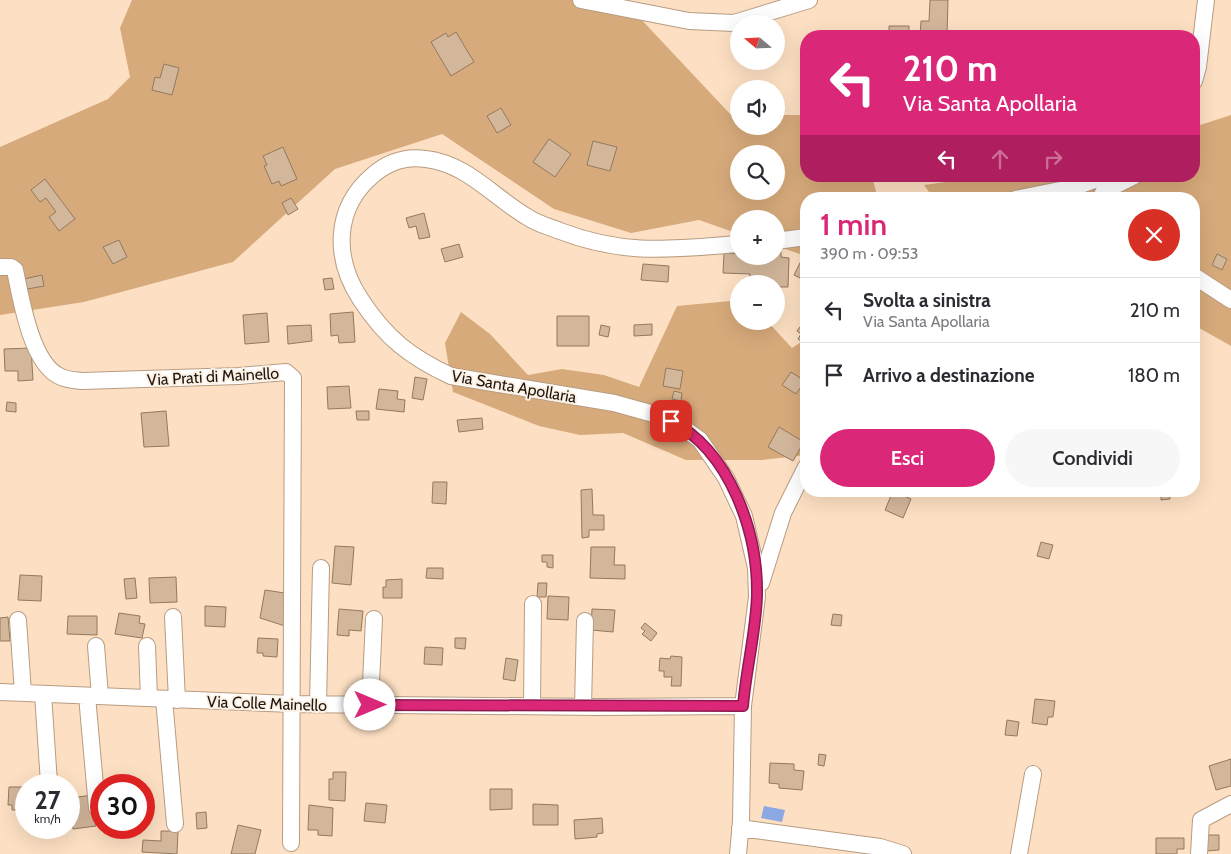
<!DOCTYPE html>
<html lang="it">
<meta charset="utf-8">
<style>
body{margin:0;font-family:Cabin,sans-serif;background:#f7f7f7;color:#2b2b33;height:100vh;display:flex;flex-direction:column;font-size:19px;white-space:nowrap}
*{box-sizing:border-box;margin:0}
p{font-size:16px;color:#7c7c81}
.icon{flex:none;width:28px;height:28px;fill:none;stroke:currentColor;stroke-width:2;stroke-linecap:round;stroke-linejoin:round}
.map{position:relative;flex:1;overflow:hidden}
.panel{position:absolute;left:800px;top:192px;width:400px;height:305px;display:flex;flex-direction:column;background:#fff;border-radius:20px;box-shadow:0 5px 20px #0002}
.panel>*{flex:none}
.top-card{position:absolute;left:800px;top:30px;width:400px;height:152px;border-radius:20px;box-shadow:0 5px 20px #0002;background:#db2777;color:#fff;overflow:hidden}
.needle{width:32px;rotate:289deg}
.controls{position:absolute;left:730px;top:15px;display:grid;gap:10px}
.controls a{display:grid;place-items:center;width:55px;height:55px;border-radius:50%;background:#fff;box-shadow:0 5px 20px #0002;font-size:25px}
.speed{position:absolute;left:15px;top:774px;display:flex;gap:10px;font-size:25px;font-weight:700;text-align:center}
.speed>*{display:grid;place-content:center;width:65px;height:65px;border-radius:50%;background:#fff;box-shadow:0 5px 20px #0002;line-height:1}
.speed small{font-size:12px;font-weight:400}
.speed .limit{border:8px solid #d22;background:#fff;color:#111}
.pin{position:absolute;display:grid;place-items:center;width:42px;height:42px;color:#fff;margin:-21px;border-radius:10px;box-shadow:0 2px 8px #0006}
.me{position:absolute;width:55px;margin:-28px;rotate:90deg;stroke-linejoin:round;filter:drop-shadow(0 0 4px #0008)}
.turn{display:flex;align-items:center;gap:18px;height:105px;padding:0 20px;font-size:22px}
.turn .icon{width:65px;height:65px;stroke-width:2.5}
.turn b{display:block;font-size:35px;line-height:42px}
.lanes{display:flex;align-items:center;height:48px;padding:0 20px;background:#0003;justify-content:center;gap:25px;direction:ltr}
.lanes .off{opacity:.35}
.round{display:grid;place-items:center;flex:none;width:52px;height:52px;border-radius:26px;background:#f7f7f7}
.headline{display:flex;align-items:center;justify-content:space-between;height:85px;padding:0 20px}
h1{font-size:30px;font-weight:600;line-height:38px;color:#db2777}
.primary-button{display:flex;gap:10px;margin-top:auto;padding:10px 20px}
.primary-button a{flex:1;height:58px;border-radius:30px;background:#db2777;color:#fff;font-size:20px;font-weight:600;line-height:58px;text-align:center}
.primary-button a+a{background:#f7f7f7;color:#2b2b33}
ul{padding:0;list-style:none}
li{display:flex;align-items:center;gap:15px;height:65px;padding:0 20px;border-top:1px solid #e1e1e2}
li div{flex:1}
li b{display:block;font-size:19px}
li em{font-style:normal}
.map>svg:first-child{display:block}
.green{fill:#d7aa7b;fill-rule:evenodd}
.water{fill:#8ca8e3}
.building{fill:#d3b79b;stroke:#93795f}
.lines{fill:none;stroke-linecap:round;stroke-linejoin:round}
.minor-casing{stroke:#b79c81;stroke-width:18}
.minor{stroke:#fff;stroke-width:16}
.route-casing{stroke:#8e194d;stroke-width:12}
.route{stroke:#db2777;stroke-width:9}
.labels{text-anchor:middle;stroke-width:4;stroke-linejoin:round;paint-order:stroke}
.street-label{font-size:16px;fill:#20160c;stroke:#fcf1e5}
</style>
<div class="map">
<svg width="1231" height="854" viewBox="0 0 1231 854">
<rect width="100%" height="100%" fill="#fde0c3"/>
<!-- green -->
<path class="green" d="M132,0H623L731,115H739V126H776V115H806V176H872L878,199H806V256L776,246V219H739V234L699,220L631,233L554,209L442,134L335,169L233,262L84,302L0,315V147L108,99L130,77L120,28ZM739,154H776V191H739Z
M1231,115V346L1194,325V199H934L924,185L990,176H1194V127Z
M730,301L739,306V321H767L792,348L806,339V455L762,460H686L623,433L580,435L539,426L453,392L445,343L461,312L490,334L528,375L562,369L604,375L639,387L677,306Z"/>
<!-- water -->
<path class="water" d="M764,806L785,810L782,822L761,818Z"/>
<!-- building -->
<path class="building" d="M930,0H948L947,36H920L921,21H929Z
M889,26H909V36H889Z
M456,32L474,62L451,76L431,42L446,33L448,37Z
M164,64L179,68L172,95L152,90L155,77L160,78Z
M501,108L511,125L497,133L487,116Z
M549,139L571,154L555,177L533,162Z
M593,141L617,147L610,171L587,165Z
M283,147L297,179L281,186L279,181L272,184L264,166L267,165L263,156Z
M45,179L75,219L59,231L49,217L56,212L46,198L40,202L31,190Z
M291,198L298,209L288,215L282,203Z
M424,213L430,237L419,239L416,226L409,228L406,218Z
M119,240L127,257L113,264L103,247Z
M459,244L463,257L445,262L441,249Z
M776,251H781V257L789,258L788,287H776V284H749L750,274L723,273L724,253L739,254V256H776Z
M806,251V281L794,275Z
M1217,254L1227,259L1222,270L1212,265Z
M643,264L669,266L668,282L641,280Z
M42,275L44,286L27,289L24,279Z
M332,278L334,289L325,290L323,279Z
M353,312L355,342L339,343L338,335L331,336L330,314Z
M267,313L269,342L245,344L243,315Z
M557,316H589V346H557Z
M806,319V345L798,339L801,334L797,331Z
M652,324V335L634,336V325Z
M311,325L312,341L288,344L287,326Z
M601,325L610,327L608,337L599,335Z
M31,348L33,380L18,381V371H5L4,349Z
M666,368L683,371L680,389L663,386Z
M791,372L805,381L796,394L782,385Z
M415,377L427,379L423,400L412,398Z
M349,386L351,408L328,409L327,387Z
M379,389L398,391L397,399L405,400L404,412L376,409Z
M674,391L682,393L681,401L672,399Z
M7,402L16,403V412L6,411Z
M166,411L169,446L144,447L141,413Z
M356,411H369V420H357Z
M482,418L483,429L459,432L457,420Z
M779,427L804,442L793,461L768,447Z
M433,482H447L446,504L432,503Z
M592,489L593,515H604V530H589V537L582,538L581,490Z
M893,491L911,499L903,518L885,510Z
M1146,491H1169L1170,499L1161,500V492Z
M1041,542L1053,545L1049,559L1037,556Z
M335,546L354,547L351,585L332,583Z
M591,547H615L614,565H625V579L590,578Z
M542,555H553V568L547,567V562H542Z
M427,568H443V579L426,578Z
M20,575L42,576L41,601L18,600Z
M176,577L177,602L150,603L149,578Z
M135,578L137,598L126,599L124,579Z
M402,579V598H383V587H386V580Z
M538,583H547L546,597H537Z
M265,590L291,594L285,626L260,618Z
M548,596L569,597L568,620L547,619Z
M205,606L226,607L225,627L205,626Z
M339,609L363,611L361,631L349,630V636L337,635Z
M592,609L615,610L613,632L591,630Z
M119,613L140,616L139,623L145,624L142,638L115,634Z
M833,614L842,615L841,626L831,625Z
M68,616H97V635L67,634Z
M8,617L10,641H0V618Z
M645,623L657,633L651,641L642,634L645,631L641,628Z
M258,638L278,639L277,657L263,656V653H257Z
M455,638H466L465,649L455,648Z
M425,647L443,648L442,665L424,664Z
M671,656L682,657L681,686H671L672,677H664V671H659L660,658L670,659Z
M506,658L518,660L515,681L503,679Z
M1035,699L1055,701L1053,717H1048L1047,725L1032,723Z
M1007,720L1019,722L1017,736L1005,735Z
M819,754L826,755L824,766L818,765Z
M1231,759V786L1216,790L1209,766Z
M770,763L794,764V770L804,771L802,790L779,788V784L769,783Z
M333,772H346L345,801L329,800V779H333Z
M9,787H26V810H12V805H8Z
M490,789H512V809L490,810Z
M93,795L96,826L73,829L70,798Z
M366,803L387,805L385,823L364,821Z
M533,804L558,805V825H533Z
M309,805L333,808L332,836L318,835V830H308Z
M206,812L207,828L197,829L196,813Z
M602,818L603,833L597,834V837L575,839L574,820Z
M238,825L261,830L255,854H231Z
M161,831H178L177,854L142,852L143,840L161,841Z
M1204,835H1219V850L1205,851Z
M1156,838H1184V849H1177V854H1156Z"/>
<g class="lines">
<defs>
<path id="minor" d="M581,0L689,21L734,23L809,0
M1194,81L1198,67L1206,0
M1015,199L1075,187L1106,176
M1100,199L1104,191L1134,176
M776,241L806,237
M0,267H11L15,270C21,299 31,362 59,376C66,380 75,380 82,381L239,376L286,372L293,378L291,843
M1194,276L1231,300
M761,583L783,513L806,467
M173,617L177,700
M18,620L23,693
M96,646L100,696
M147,646L149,698
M0,692L293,704L598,707L743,706
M43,694L49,783
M87,696L97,808
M164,699L175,824
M318,704L321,568
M370,705L374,619
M532,706L533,604
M583,707L585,621
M740,828L880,847L903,854
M738,854L741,821L743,706L757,597L756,568L744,516L726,478L700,440L681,426L661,416L614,403L451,376C410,357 386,338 361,300C333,258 334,208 373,175C388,162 406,156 426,159C468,164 494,198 529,218C538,224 550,227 560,231C625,256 672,249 739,244
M1019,854L1033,774
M1199,854L1201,820L1231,804"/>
</defs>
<!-- minor casing -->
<use href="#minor" class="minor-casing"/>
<!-- minor -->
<use href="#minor" class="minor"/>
</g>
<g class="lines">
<defs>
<path id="route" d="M370,705L743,706C746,669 756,632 757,595C758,532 730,451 671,421"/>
</defs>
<!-- route casing -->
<use href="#route" class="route-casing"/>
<!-- route -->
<use href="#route" class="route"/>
</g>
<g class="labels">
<!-- street labels -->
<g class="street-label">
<text transform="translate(213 376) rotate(-3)" y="6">Via Prati di Mainello</text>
<text transform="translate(514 386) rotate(10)" y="6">Via Santa Apollaria</text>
<text transform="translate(267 703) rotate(2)" y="6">Via Colle Mainello</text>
</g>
</g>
</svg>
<div class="controls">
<a><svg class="needle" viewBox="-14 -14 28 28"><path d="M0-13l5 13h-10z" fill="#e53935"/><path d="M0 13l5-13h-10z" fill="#7c7c81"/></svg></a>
<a><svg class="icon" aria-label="sound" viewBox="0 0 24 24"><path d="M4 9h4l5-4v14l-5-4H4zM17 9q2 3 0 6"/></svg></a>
<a><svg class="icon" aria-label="search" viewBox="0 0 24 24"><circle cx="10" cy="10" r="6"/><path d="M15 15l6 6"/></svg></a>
<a>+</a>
<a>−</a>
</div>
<div class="speed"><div>27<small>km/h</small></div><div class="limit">30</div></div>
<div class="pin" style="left:671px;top:421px;background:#d93025"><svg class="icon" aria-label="arrive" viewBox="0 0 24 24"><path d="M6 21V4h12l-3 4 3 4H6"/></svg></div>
<svg class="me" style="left:370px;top:705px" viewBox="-20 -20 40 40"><circle r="19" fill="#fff"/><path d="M0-13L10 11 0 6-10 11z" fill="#db2777"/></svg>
<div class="top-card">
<div class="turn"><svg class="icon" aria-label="left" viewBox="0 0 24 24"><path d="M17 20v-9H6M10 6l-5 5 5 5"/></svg><div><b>210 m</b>Via Santa Apollaria</div></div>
<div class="lanes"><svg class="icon" aria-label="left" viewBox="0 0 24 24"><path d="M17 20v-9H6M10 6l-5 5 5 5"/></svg><svg class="icon off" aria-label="ahead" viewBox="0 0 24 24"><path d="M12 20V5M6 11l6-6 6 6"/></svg><svg class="icon off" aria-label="right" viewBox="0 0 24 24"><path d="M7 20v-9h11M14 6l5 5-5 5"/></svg></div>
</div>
<section class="panel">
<div class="headline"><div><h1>1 min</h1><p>390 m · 09:53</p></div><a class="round" style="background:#d93025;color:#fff"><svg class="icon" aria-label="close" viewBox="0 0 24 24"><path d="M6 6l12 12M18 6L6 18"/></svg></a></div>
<ul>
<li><svg class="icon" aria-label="left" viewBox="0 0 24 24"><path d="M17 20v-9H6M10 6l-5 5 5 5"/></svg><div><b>Svolta a sinistra</b><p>Via Santa Apollaria</p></div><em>210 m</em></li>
<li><svg class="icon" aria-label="arrive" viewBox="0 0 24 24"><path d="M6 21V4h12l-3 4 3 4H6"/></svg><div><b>Arrivo a destinazione</b></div><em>180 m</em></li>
</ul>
<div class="primary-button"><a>Esci</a><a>Condividi</a></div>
</section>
</div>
